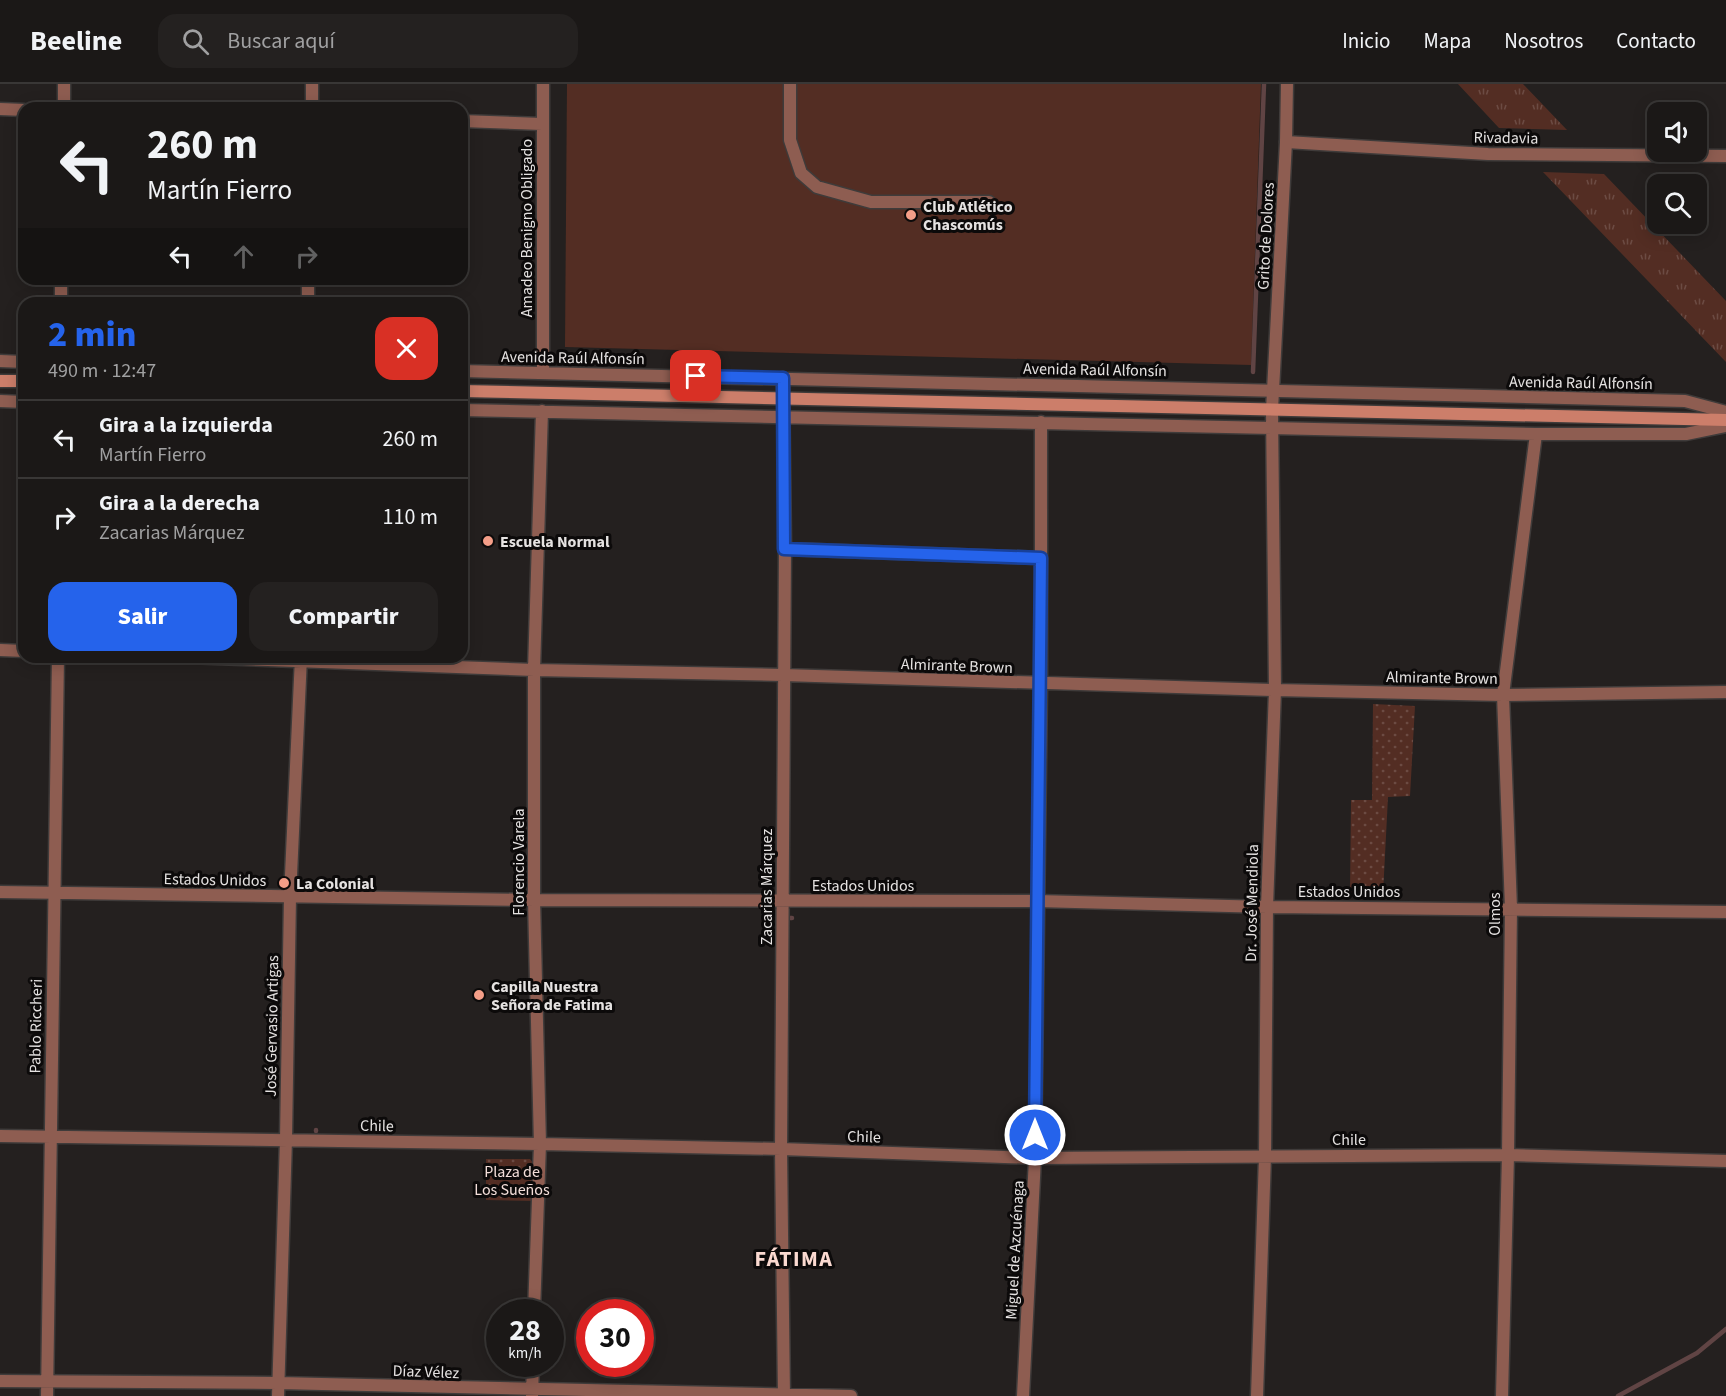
<!DOCTYPE html>
<html lang="es">
<meta charset="utf-8">
<style>
body{margin:0;font-family:"Source Sans 3",sans-serif;background:#242120;color:#f1f3f6;height:100vh;display:flex;flex-direction:column;font-size:22px;white-space:nowrap}
*{box-sizing:border-box;margin:0}
p{font-size:20px;color:#a0a0a1}
.icon{flex:none;width:33px;height:33px;fill:none;stroke:currentColor;stroke-width:2;stroke-linecap:round;stroke-linejoin:round}
.map{position:relative;flex:1;overflow:hidden}
.panel{position:absolute;left:18px;top:213px;width:450px;height:366px;display:flex;flex-direction:column;background:#1b1817;border-radius:18px;box-shadow:0 3px 15px #0003,0 0 0 2px #393736}
.panel>*{flex:none}
.banner{position:absolute;left:18px;top:18px;width:450px;height:183px;border-radius:18px;box-shadow:0 3px 15px #0003,0 0 0 2px #393736;background:#1b1817;color:#f1f3f6;overflow:hidden}
.buttons{position:absolute;left:1647px;top:18px;display:grid;gap:12px}
.buttons a{display:grid;place-items:center;width:60px;height:60px;border-radius:12px;background:#1b1817;box-shadow:0 3px 15px #0003,0 0 0 2px #393736;font-size:30px}
.speed{position:absolute;left:486px;top:1215px;display:flex;gap:12px;font-size:30px;font-weight:700;text-align:center}
.speed>*{display:grid;place-content:center;width:78px;height:78px;border-radius:50%;background:#1b1817;box-shadow:0 3px 15px #0003,0 0 0 2px #393736;line-height:1}
.speed small{font-size:15px;font-weight:400}
.speed .limit{border:9px solid #d22;background:#fff;color:#111}
.pin{position:absolute;display:grid;place-items:center;width:51px;height:51px;color:#fff;margin:-26px;border-radius:12px;box-shadow:0 3px 9px #0006}
.me{position:absolute;width:66px;margin:-33px;rotate:0deg;stroke-linejoin:round;filter:drop-shadow(0 0 4px #0008)}
.turn{display:flex;align-items:center;gap:21px;height:126px;padding:0 30px;font-size:27px}
.turn .icon{width:78px;height:78px;stroke-width:2.5}
.turn b{display:block;font-size:42px;line-height:51px}
.lanes{display:flex;align-items:center;height:57px;padding:0 30px;background:#0003;justify-content:center;gap:30px;direction:ltr}
.lanes .off{opacity:.35}
.round{display:grid;place-items:center;flex:none;width:63px;height:63px;border-radius:18px;background:#242120}
.summary{display:flex;align-items:center;justify-content:space-between;height:102px;padding:0 30px}
h1{font-size:36px;font-weight:800;line-height:45px;color:#2563eb}
.button{display:flex;gap:12px;margin-top:auto;padding:12px 30px}
.button a{flex:1;height:69px;border-radius:18px;background:#2563eb;color:#fff;font-size:24px;font-weight:800;line-height:69px;text-align:center}
.button a+a{background:#242120;color:#f1f3f6}
ul{padding:0;list-style:none}
li{display:flex;align-items:center;gap:18px;height:78px;padding:0 30px;border-top:2px solid #393736}
li div{flex:1}
li b{display:block;font-size:22px}
li em{font-style:normal}
header{display:flex;align-items:center;gap:36px;box-sizing:border-box;height:84px;padding:0 30px;background:#1b1817;border-bottom:2px solid #393736}
header strong{font-size:28px}
nav{display:flex;gap:33px;margin-inline-start:auto;font-size:21px}
.search{width:420px;height:54px;background:#242120;display:flex;align-items:center;gap:15px;box-sizing:border-box;padding:0 21px;border-radius:18px;color:#a0a0a1;font-size:22px}
.map>svg:first-child{display:block}
.grass{fill:url(#grass-tufts)}
.park{fill:url(#park-dots)}
.pitch{fill:#532d23}
.lines{fill:none;stroke-linecap:round;stroke-linejoin:round}
.stream{stroke:#604444;stroke-width:4.5}
.minor-casing{stroke:#3f3b3a;stroke-width:15}
.tertiary-casing{stroke:#3f3b3a;stroke-width:15}
.secondary-casing{stroke:#3f3b3a;stroke-width:15}
.minor{stroke:#8e5d51;stroke-width:12}
.tertiary{stroke:#8e5d51;stroke-width:12}
.secondary{stroke:#cc7e6a;stroke-width:12}
.route-casing{stroke:#184099;stroke-width:15}
.route{stroke:#2563eb;stroke-width:10}
.poi-dot{fill:#f49e88;stroke:#0c0a0a;stroke-width:2}
.labels{text-anchor:middle;stroke-width:6;stroke-linejoin:round;paint-order:stroke}
.street-label{font-size:16px;fill:#e5e2e1;stroke:#0c0a0a}
.poi-label{font-size:16px;font-weight:bold;fill:#e5e2e1;stroke:#0c0a0a;text-anchor:start}
.park-label{font-size:16px;fill:#f3ded9;stroke:#0c0a0a}
.district-label{font-size:22px;font-weight:bold;letter-spacing:1.5px;fill:#fad9d0;stroke:#0c0a0a}
</style>
<header>
<strong>Beeline</strong>
<div class="search"><svg class="icon" aria-label="search" viewBox="0 0 24 24"><circle cx="10" cy="10" r="6"/><path d="M15 15l6 6"/></svg>Buscar aquí</div>
<nav><a>Inicio</a><a>Mapa</a><a>Nosotros</a><a>Contacto</a></nav>
</header>
<div class="map">
<svg width="1726" height="1312" viewBox="0 0 1726 1312">
<defs>
<pattern id="grass-tufts" width="24" height="20" patternUnits="userSpaceOnUse" patternTransform="scale(1.5)"><rect width="24" height="20" fill="#532d23"/><path d="M3 7l-1-3M5 7V3M7 7l1-3M15 17l-1-3M17 17v-4M19 17l1-3" fill="none" stroke="#6c4b43"/></pattern>
<pattern id="park-dots" width="8" height="8" patternUnits="userSpaceOnUse" patternTransform="scale(1.5)"><rect width="8" height="8" fill="#532d23"/><path d="M2 2h.1M6 6h.1" fill="none" stroke="#6c4b43" stroke-width="1.8" stroke-linecap="round"/></pattern>
</defs>
<rect width="100%" height="100%" fill="#24201f"/>
<!-- grass -->
<path class="grass" d="M1458,0H1523L1567,46L1499,44Z
M1543,88L1604,90L1726,217V278Z"/>
<!-- park -->
<path class="park" d="M1373,620L1415,622L1410,712L1388,713L1383,810L1350,809L1351,716H1372Z
M486,1075H530L537,1084V1117L486,1116Z"/>
<!-- pitch -->
<path class="pitch" d="M567,0H1261L1251,281L565,263Z"/>
<g class="lines">
<!-- stream -->
<path class="stream" d="M1253,288L1264,0
M789,834H792
M316,1047V1046
M1618,1312L1697,1269L1726,1245"/>
<defs>
<path id="minor" d="M64,0V24
M543,0V289
M790,0V56L801,89L817,103L871,118H989
M312,24V0
M0,25L24,26
M462,37L542,40
M1286,58L1488,70L1726,72
M61,219V195
M308,219V195
M0,277L24,278
M462,287L1685,317L1726,328
M783,294L785,465L781,1065L784,1312
M0,317L24,318
M462,326L1536,350H1686L1726,342
M785,465L1041,474
M0,566L24,567
M187,573L534,586L783,591L1275,606L1503,611L1726,608
M0,808L534,816L1037,817L1267,823L1726,828
M0,1052L540,1060L781,1065L1035,1074L1508,1071L1726,1077
M534,1228L540,1060L534,816V586L542,327
M0,1297L278,1299L851,1312
M47,1312L58,573
M278,1312L286,1055L290,813L301,573
M532,1312L533,1280
M1023,1312L1035,1074L1041,600V338
M1257,1312L1265,1072L1267,823L1275,606L1272,326
M1502,1312L1508,1071L1511,824L1503,611L1536,350"/>
<path id="tertiary" d="M1272,326L1286,58L1287,0"/>
<path id="secondary" d="M0,297H24
M462,307L1726,336"/>
</defs>
<!-- minor casing -->
<use href="#minor" class="minor-casing"/>
<!-- tertiary casing -->
<use href="#tertiary" class="tertiary-casing"/>
<!-- secondary casing -->
<use href="#secondary" class="secondary-casing"/>
<!-- minor -->
<use href="#minor" class="minor"/>
<!-- tertiary -->
<use href="#tertiary" class="tertiary"/>
<!-- secondary -->
<use href="#secondary" class="secondary"/>
</g>
<g class="lines">
<defs>
<path id="route" d="M696,292L783,294L784,465L1041,474L1035,1051"/>
</defs>
<!-- route casing -->
<use href="#route" class="route-casing"/>
<!-- route -->
<use href="#route" class="route"/>
</g>
<!-- markers -->
<g class="poi-dot">
<circle cx="911" cy="131" r="6"/>
<circle cx="488" cy="457" r="6"/>
<circle cx="284" cy="799" r="6"/>
<circle cx="479" cy="911" r="6"/>
</g>
<g class="labels">
<!-- street labels -->
<g class="street-label">
<text transform="translate(1506 53) rotate(1)" y="6">Rivadavia</text>
<text transform="translate(526 144) rotate(-90)" y="6">Amadeo Benigno Obligado</text>
<text transform="translate(1265 152) rotate(-87)" y="6">Grito de Dolores</text>
<text transform="translate(573 273) rotate(1)" y="6">Avenida Raúl Alfonsín</text>
<text transform="translate(1095 285) rotate(1)" y="6">Avenida Raúl Alfonsín</text>
<text transform="translate(1581 298) rotate(1)" y="6">Avenida Raúl Alfonsín</text>
<text transform="translate(957 581) rotate(2)" y="6">Almirante Brown</text>
<text transform="translate(1442 593) rotate(1)" y="6">Almirante Brown</text>
<text transform="translate(518 778) rotate(-90)" y="6">Florencio Varela</text>
<text transform="translate(215 795) rotate(1)" y="6">Estados Unidos</text>
<text x="863" y="807">Estados Unidos</text>
<text transform="translate(766 803) rotate(-90)" y="6">Zacarias Márquez</text>
<text x="1349" y="813">Estados Unidos</text>
<text transform="translate(1251 819) rotate(-89)" y="6">Dr. José Mendiola</text>
<text transform="translate(1494 830) rotate(-90)" y="6">Olmos</text>
<text transform="translate(35 942) rotate(-89)" y="6">Pablo Riccheri</text>
<text transform="translate(271 942) rotate(-89)" y="6">José Gervasio Artigas</text>
<text transform="translate(377 1041) rotate(1)" y="6">Chile</text>
<text transform="translate(864 1052) rotate(2)" y="6">Chile</text>
<text x="1349" y="1061">Chile</text>
<text transform="translate(1014 1166) rotate(-87)" y="6">Miguel de Azcuénaga</text>
<text transform="translate(426 1287) rotate(2)" y="6">Díaz Vélez</text>
</g>
<!-- poi labels -->
<g class="poi-label">
<text x="923" y="128">Club Atlético<tspan x="923" dy="18">Chascomús</tspan></text>
<text x="500" y="463">Escuela Normal</text>
<text x="296" y="805">La Colonial</text>
<text x="491" y="908">Capilla Nuestra<tspan x="491" dy="18">Señora de Fatima</tspan></text>
</g>
<!-- park labels -->
<g class="park-label">
<text x="512" y="1093">Plaza de<tspan x="512" dy="18">Los Sueños</tspan></text>
</g>
<!-- district labels -->
<g class="district-label">
<text x="794" y="1182">FÁTIMA</text>
</g>
</g>
</svg>
<div class="buttons">
<a><svg class="icon" aria-label="sound" viewBox="0 0 24 24"><path d="M4 9h4l5-4v14l-5-4H4zM17 9q2 3 0 6"/></svg></a>
<a><svg class="icon" aria-label="search" viewBox="0 0 24 24"><circle cx="10" cy="10" r="6"/><path d="M15 15l6 6"/></svg></a>
</div>
<div class="speed"><div>28<small>km/h</small></div><div class="limit">30</div></div>
<div class="pin" style="left:696px;top:292px;background:#d93025"><svg class="icon" aria-label="arrive" viewBox="0 0 24 24"><path d="M6 21V4h12l-3 4 3 4H6"/></svg></div>
<svg class="me" style="left:1035px;top:1051px" viewBox="-20 -20 40 40"><circle r="17" fill="#2563eb" stroke="#fff" stroke-width="3"/><path d="M0-11L8 9 0 5-8 9z" fill="#fff"/></svg>
<div class="banner">
<div class="turn"><svg class="icon" aria-label="left" viewBox="0 0 24 24"><path d="M17 20v-9H6M10 6l-5 5 5 5"/></svg><div><b>260 m</b>Martín Fierro</div></div>
<div class="lanes"><svg class="icon" aria-label="left" viewBox="0 0 24 24"><path d="M17 20v-9H6M10 6l-5 5 5 5"/></svg><svg class="icon off" aria-label="ahead" viewBox="0 0 24 24"><path d="M12 20V5M6 11l6-6 6 6"/></svg><svg class="icon off" aria-label="right" viewBox="0 0 24 24"><path d="M7 20v-9h11M14 6l5 5-5 5"/></svg></div>
</div>
<section class="panel">
<div class="summary"><div><h1>2 min</h1><p>490 m · 12:47</p></div><a class="round" style="background:#d93025;color:#fff"><svg class="icon" aria-label="close" viewBox="0 0 24 24"><path d="M6 6l12 12M18 6L6 18"/></svg></a></div>
<ul>
<li><svg class="icon" aria-label="left" viewBox="0 0 24 24"><path d="M17 20v-9H6M10 6l-5 5 5 5"/></svg><div><b>Gira a la izquierda</b><p>Martín Fierro</p></div><em>260 m</em></li>
<li><svg class="icon" aria-label="right" viewBox="0 0 24 24"><path d="M7 20v-9h11M14 6l5 5-5 5"/></svg><div><b>Gira a la derecha</b><p>Zacarias Márquez</p></div><em>110 m</em></li>
</ul>
<div class="button"><a>Salir</a><a>Compartir</a></div>
</section>
</div>
